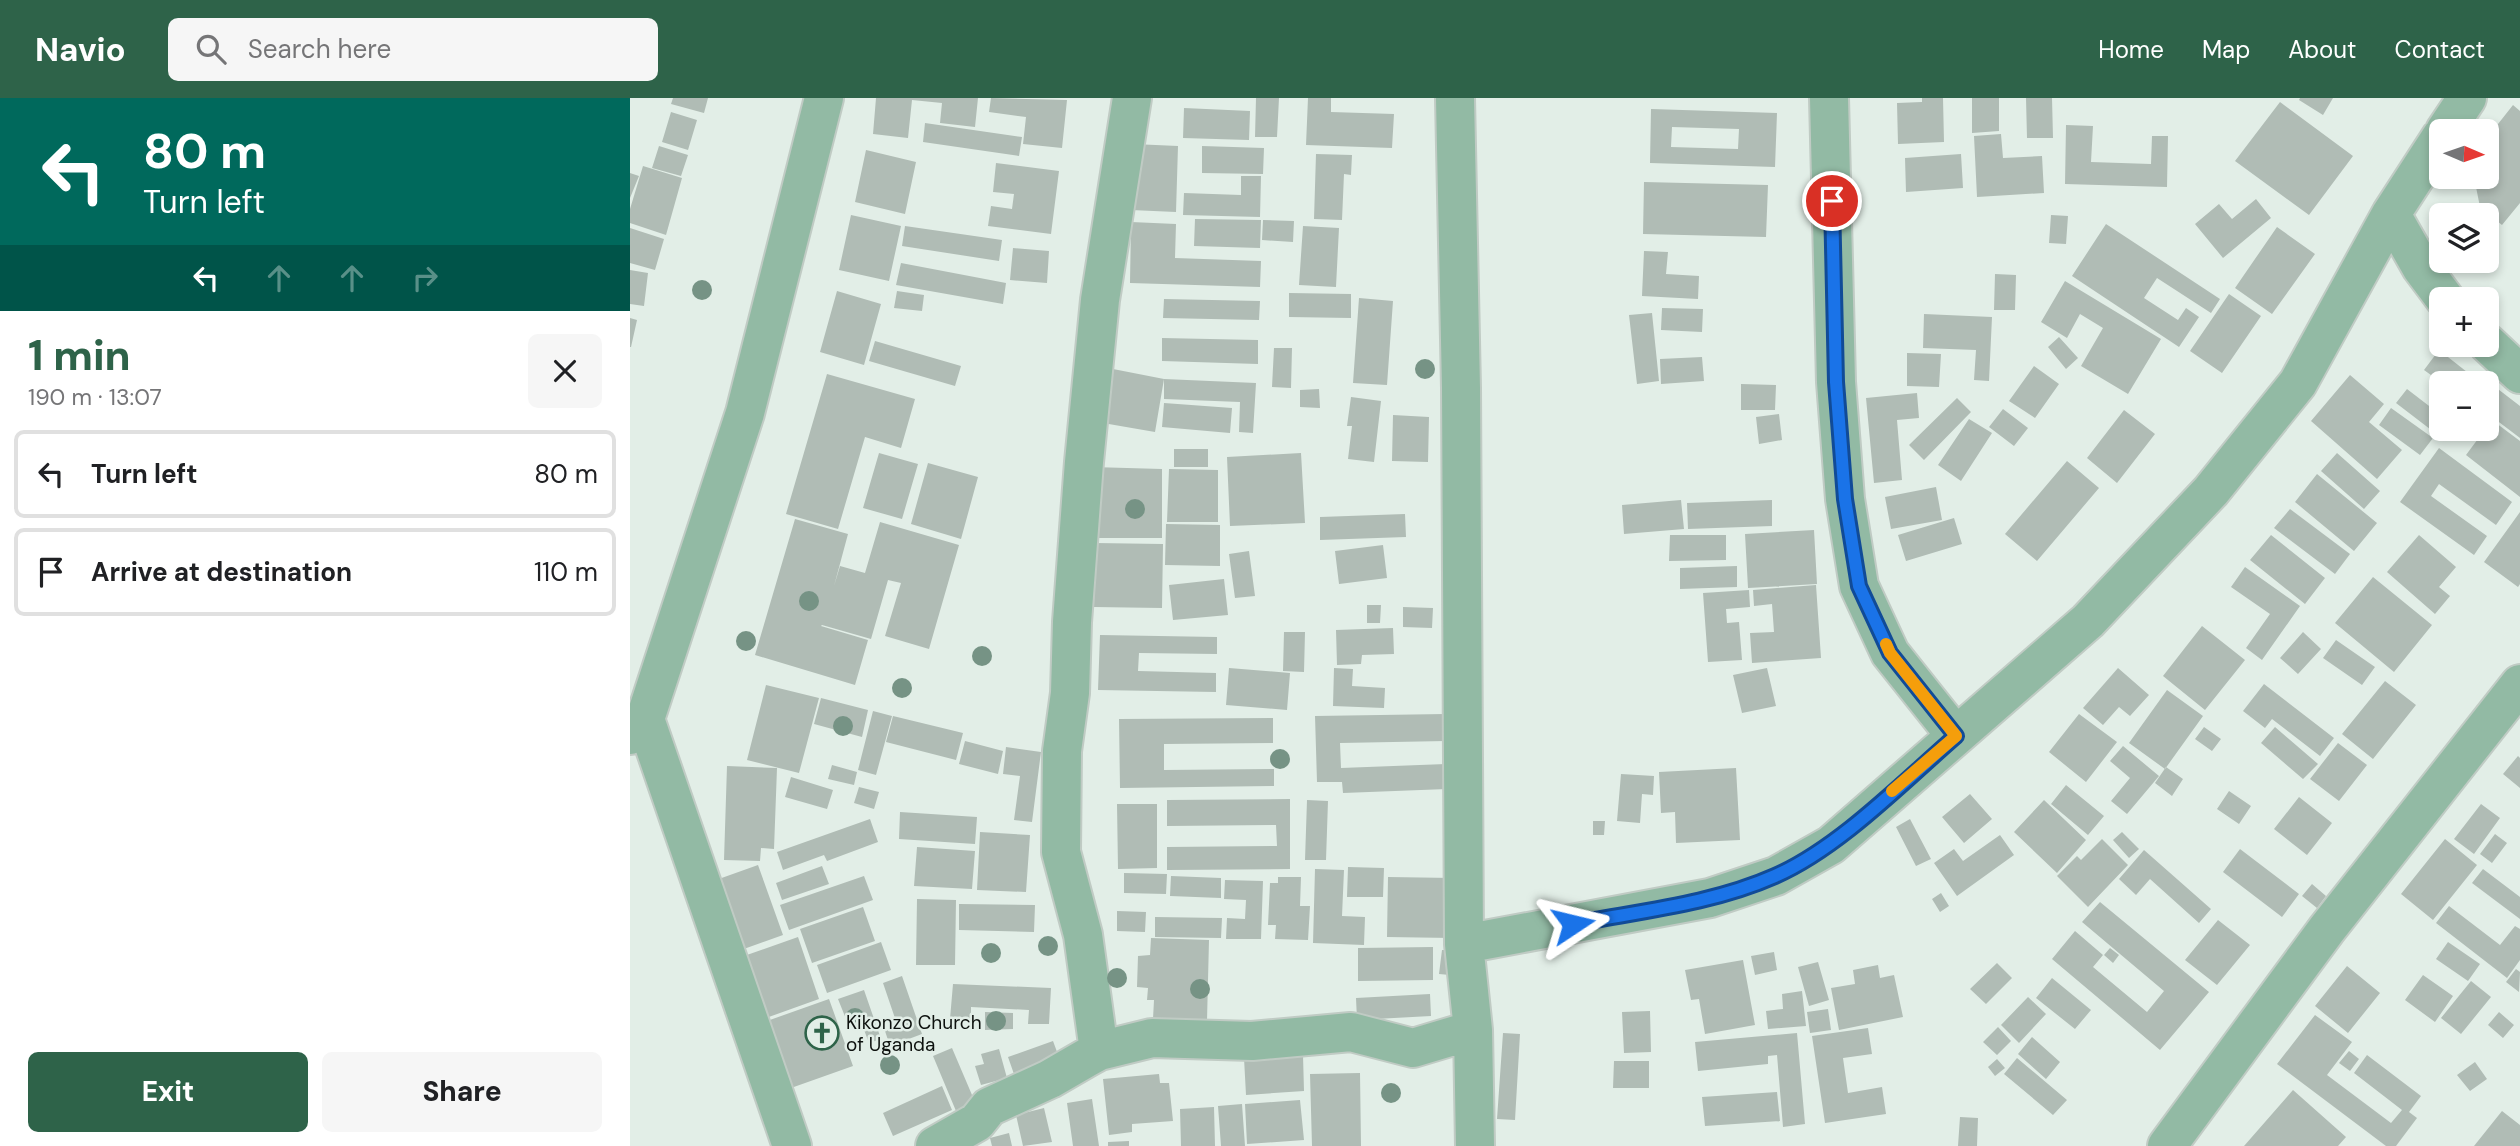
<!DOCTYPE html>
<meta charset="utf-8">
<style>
body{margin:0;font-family:"DM Sans",sans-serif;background:#f6f6f6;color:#202124;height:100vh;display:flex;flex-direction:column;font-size:26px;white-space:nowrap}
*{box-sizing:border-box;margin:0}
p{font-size:23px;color:#757577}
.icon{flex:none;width:38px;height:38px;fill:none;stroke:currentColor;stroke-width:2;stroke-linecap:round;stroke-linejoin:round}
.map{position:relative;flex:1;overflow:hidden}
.details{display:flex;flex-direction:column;background:#fff;width:630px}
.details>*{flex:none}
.hud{background:#00695c;color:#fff;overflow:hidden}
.needle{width:46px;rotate:92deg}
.tools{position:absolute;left:1799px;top:21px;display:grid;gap:14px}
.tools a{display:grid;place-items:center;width:70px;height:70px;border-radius:10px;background:#fff;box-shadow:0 4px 10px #0003;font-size:35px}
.pin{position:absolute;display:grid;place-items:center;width:60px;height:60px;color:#fff;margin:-30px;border:4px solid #fff;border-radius:50%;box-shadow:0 2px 7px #0007}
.me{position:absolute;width:77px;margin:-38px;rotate:80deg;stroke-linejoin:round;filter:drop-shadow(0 0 5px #0008)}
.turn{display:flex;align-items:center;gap:24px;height:147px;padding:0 28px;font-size:32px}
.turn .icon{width:91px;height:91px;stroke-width:2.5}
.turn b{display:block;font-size:49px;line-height:60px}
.lanes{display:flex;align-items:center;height:66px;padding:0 28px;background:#0003;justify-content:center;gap:35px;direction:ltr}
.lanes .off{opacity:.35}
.round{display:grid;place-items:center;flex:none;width:74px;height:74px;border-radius:10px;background:#f6f6f6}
.headline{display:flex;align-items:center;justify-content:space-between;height:119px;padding:0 28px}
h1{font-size:42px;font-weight:800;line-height:52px;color:#2e6349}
.cta{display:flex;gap:14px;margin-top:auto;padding:14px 28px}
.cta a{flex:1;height:80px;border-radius:10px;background:#2e6349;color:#fff;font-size:28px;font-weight:800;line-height:80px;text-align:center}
.cta a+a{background:#f6f6f6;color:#202124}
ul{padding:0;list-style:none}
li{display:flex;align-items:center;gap:21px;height:88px;margin:0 14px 10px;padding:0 14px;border:4px solid #e0e0e0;border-radius:10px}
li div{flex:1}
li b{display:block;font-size:26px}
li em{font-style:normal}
header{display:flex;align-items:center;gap:42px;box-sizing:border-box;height:98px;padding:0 35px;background:#2e6349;color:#fff}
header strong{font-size:33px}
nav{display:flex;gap:38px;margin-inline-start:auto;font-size:24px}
.search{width:490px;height:63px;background:#f6f6f6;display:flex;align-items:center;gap:18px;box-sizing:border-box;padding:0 24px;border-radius:10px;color:#757577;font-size:26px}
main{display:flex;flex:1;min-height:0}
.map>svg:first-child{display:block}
.building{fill:#b0bcb5;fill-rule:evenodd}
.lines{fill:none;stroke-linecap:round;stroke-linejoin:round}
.minor-casing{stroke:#c0cbc4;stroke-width:42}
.minor{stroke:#92baa4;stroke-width:38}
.tree{fill:#769385}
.route-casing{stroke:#114b97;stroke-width:18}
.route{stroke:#1a73e8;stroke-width:12}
.slow{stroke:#f59e0b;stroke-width:12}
.labels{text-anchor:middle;stroke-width:5;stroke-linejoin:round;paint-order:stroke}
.poi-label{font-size:19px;fill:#0d110e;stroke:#e2eee7;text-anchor:start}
</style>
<header>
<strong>Navio</strong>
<div class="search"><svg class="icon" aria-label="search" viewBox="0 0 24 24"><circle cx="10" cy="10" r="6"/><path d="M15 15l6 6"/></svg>Search here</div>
<nav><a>Home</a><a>Map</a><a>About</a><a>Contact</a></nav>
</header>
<main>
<section class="details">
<div class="hud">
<div class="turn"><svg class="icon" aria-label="left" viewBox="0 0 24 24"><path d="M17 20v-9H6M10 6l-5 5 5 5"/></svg><div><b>80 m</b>Turn left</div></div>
<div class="lanes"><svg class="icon" aria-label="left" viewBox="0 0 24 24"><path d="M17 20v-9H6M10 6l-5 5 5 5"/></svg><svg class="icon off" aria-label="ahead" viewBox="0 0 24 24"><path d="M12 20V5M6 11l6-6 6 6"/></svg><svg class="icon off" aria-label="ahead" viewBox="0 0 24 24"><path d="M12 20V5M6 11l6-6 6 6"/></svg><svg class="icon off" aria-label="right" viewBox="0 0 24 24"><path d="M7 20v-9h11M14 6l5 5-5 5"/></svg></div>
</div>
<div class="headline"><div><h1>1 min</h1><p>190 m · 13:07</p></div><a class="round"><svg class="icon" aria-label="close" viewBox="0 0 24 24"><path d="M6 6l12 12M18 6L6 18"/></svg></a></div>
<ul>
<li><svg class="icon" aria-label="left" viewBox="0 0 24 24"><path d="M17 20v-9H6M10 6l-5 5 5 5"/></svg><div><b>Turn left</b></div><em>80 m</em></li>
<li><svg class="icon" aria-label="arrive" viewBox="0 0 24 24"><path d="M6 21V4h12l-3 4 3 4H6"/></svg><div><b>Arrive at destination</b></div><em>110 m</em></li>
</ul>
<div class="cta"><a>Exit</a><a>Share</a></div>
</section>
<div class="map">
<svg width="1890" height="1048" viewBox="0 0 1890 1048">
<rect width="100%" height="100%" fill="#e2eee7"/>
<!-- building -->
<path class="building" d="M43,0H78L74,15L41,6Z
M246,0H348L345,29L310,25L312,5L282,2L278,40L243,36Z
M361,0L437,2L432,50L393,46L396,19L359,14Z
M626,0H649L647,39H625Z
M678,0H701V14L764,16L762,50L676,47Z
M1292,0H1313L1314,44L1268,46L1267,5L1292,4Z
M1342,0H1369V33L1342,35Z
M1396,0H1422L1423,40H1397Z
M1670,0H1703L1693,17L1669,2Z
M1650,4L1723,58L1679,117L1605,63Z
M1883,7L1890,13V105L1872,127L1850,109L1844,79H1857V40Z
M554,10L620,13L619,42L553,40Z
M1021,11L1147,15L1145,69L1020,65ZM1042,29L1109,31L1108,51L1041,49Z
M41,14L67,22L58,52L32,44Z
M295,25L392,39L389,58L293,44Z
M1436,27L1463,28L1461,64L1521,66L1522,38H1538L1537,89L1435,86Z
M1371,36L1373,60L1412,58L1414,95L1347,99L1344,38Z
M503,46L548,48L546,114L501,112Z
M29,48L58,57L51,78L22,70Z
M572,48L634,50L633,76L572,75Z
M236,52L286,64L275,116L225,104Z
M686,56L722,57L721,77L714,76L712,122L684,121Z
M1331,56L1333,90L1276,94L1275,60Z
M366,65L429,73L421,136L358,128L361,108L382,111L384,96L363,94Z
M13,68L52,80L36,137L0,125V111Z
M0,75L9,78L0,100Z
M611,78H631L630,119L553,117L554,95L611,97Z
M1014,84L1138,87L1136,139L1013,136Z
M1626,101L1641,120L1593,160L1565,126L1589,106L1602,121Z
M221,117L271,128L259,183L209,172Z
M1421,117L1438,118L1436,146L1419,145Z
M565,121L631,122L630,150L564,148Z
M633,122L664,123L663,144L632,142Z
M501,124L546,126L545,160L631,163L630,189L500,185Z
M1476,126L1590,201L1581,215L1527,180L1514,200L1548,222L1556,210L1569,219L1549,249L1442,178Z
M275,128L372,142L369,163L272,148Z
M673,128L709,130L706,189L669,187Z
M1647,129L1685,156L1642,216L1605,190Z
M0,130L34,141L25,172L0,165Z
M383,150L419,153L417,185L380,182Z
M1014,153L1038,154L1036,176L1069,178L1068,201L1012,198Z
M271,165L376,185L373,206L266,187Z
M0,172L18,175L14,208L0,206Z
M1365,176L1386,177L1385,212H1364Z
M1435,183L1531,241L1498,296L1451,268L1473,230L1450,216L1437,240L1411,224Z
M207,193L251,206L234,267L190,254Z
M267,193L294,197L292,213L264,210Z
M659,195L721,196V220L659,219Z
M1599,196L1631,218L1592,275L1560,253Z
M729,200L763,203L757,287L723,285Z
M534,201L630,203L629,222L533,220Z
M1032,210L1073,211L1072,234L1031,232Z
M1022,215L1029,283L1007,286L999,217Z
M1294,216L1362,219L1359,283L1344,282L1346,252L1293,250Z
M0,220L7,222L1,249H0Z
M1429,239L1448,260L1436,271L1418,249Z
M532,240L628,242V266L532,263Z
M245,243L331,268L325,288L239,263Z
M644,250H662L661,290L642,289Z
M1809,252L1851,285H1812L1794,272Z
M1277,255L1311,256L1309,289L1277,288Z
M1072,259L1074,283L1031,286L1030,261Z
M1404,268L1429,286L1405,320L1379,303Z
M483,271L534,281L525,334L473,325Z
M197,276L285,301L271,350L235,339L208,431L156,416Z
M1720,277L1754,306L1739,324L1772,352L1747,381L1681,323Z
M534,281L626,285L623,335L609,334L610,304L534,301Z
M1111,286L1146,287L1145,312H1111Z
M1864,288L1890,308V340L1857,315V297Z
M689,291L690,310L670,309V292Z
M1777,291L1803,311L1811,302V331H1821L1813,341L1766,305Z
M1287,295L1289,320L1267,322L1272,382L1244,385L1236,300Z
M721,299L751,303L744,364L718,361L722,328H717Z
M1327,300L1341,314L1294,362L1279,347Z
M534,305L602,310L600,335L532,329Z
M1761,310L1803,340L1790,357L1749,327Z
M1373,311L1398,330L1384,348L1359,329Z
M1494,312L1525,336L1487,385L1457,360Z
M1149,316L1152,342L1129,346L1126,319Z
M763,317L799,319L798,364L762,363Z
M1339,321L1362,335L1331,383L1308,367Z
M1862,322L1890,343V399L1836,357Z
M1809,350L1882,404L1866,427L1809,386L1801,398L1857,438L1844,457L1770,404Z
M544,351H578V369H544Z
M249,355L288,366L272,421L233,410Z
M671,355L675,425L600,428L597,359Z
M1707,355L1750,393L1734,411L1691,373Z
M1437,363L1469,390L1407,463L1375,436Z
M298,365L348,379L331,441L281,426Z
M462,369L532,371V440H461Z
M539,371L588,372V424H537Z
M1687,376L1747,425L1724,453L1665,404Z
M1306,389L1312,422L1261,431L1255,399Z
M1051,402L1054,431L994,436L992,407Z
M1142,402V428L1058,431L1057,405Z
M1660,411L1720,456L1705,476L1644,430Z
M1890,414V486L1888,489L1854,464Z
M775,416L776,439L690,442V419Z
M1324,420L1332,446L1276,463L1268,437Z
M165,421L218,436L204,488L210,468L235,475L250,424L329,447L299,551L255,538L271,485L258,482L241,541L192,527L191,528L238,542L225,587L125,557Z
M536,426L590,427V468L535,467Z
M1184,432L1187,486L1118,490L1115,436Z
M1040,437H1096V462L1039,463Z
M1641,437L1695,480L1675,506L1620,462Z
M1789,437L1826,469L1809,489L1820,498L1805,516L1757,474Z
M465,445L533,446L532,510L464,509Z
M753,447L757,480L709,486L705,453Z
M619,453L625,498L605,500L599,456Z
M1107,468V489L1050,491V470Z
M1615,469L1670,508L1632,562L1616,550L1640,516L1601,489Z
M1743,479L1802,527L1764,574L1705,525Z
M594,481L598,517L543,522L539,487Z
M1186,487L1191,560L1122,565L1120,535L1144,534L1142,506L1124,508L1123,492Z
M1119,492L1120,509L1096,511L1097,525L1109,524L1112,562L1078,564L1073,495Z
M737,507H751L750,525H737Z
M773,509L803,510L802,530L773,529Z
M1572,528L1615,562L1575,612L1533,578Z
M763,530L764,556L732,557L731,566L707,567L706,532Z
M654,534H675L674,574L653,573Z
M1673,534L1691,551L1668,576L1650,560Z
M470,537L587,539V556L509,555L508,573L586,575V594L468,592Z
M1706,542L1745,569L1732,587L1693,560Z
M599,570L660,575L657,612L596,607Z
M704,570L723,571L722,588L755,590L754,610L703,608Z
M1137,570L1146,608L1112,615L1103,577Z
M1488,570L1519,597L1500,618L1489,609L1473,627L1453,610Z
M1755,583L1786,607L1743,661L1712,636Z
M1634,586L1704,640L1690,658L1642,621L1635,630L1613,613Z
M136,587L189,600L169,675L117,662Z
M1537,592L1573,618L1535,671L1499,645Z
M191,600L238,612L232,639L184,626Z
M243,613L262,618L246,677L228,672Z
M815,616L816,643L710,645L711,670L816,666L817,691L713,695L712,684H687L685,618Z
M1449,616L1487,644L1456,684L1419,654Z
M263,618L333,635L326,662L256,644Z
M643,620V645L534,646V672L644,671V688L490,690L489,621Z
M1574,629L1591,641L1582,653L1565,641Z
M1645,629L1688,666L1673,681L1631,645Z
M335,643L373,653L368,676L329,666Z
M1708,645L1737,667L1709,703L1680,681Z
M1493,648L1529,678L1497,716L1481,703L1500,680L1480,663Z
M376,649L411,654L402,724L384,722L390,678L373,676Z
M1888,658L1890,660V690L1873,676Z
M202,667L227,674L224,687L198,681Z
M97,668L147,670L144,751L131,750L130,763L94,762Z
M1536,669L1553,681L1542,698L1525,685Z
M1106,670L1110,742L1046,745L1045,714L1031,715L1029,674Z
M991,676L1024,678L1023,697L1012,696L1010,725L987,723Z
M161,679L203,692L197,711L155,699Z
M1436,687L1474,718L1458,737L1421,706Z
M229,689L249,694L244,711L224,705Z
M1599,693L1621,708L1609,726L1587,711Z
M1340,696L1362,721L1334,745L1312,719Z
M1669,699L1702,725L1677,757L1644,731Z
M660,701V771L537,772V749L647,748L646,727L537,728V702Z
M677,702L698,703L696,762H675Z
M1414,702L1456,742L1427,775L1384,734Z
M487,706H527V770L488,771Z
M1851,706L1870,720L1844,756L1824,741Z
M270,714L347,719L345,746L269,741Z
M240,721L248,744L197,763L194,757L153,772L147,754Z
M1280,721L1301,761L1286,768L1266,729Z
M963,723H975L974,737H963Z
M350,734L400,737L396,794L347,792Z
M1492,734L1509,751L1499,760L1483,742Z
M1865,736L1877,745L1862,765L1850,756Z
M1370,737L1384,757L1327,798L1304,765L1324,751L1333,763Z
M1472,741L1498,767L1458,809L1427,778L1447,758L1451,762Z
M1815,741L1847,767L1803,822L1771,796Z
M287,749L345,753L342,791L284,788Z
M1610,751L1669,796L1652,819L1593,774Z
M1514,752L1581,811L1569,825L1520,781L1506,797L1489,781Z
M128,767L153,837L111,852L86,782Z
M192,768L199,786L152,802L146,785Z
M718,769L754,770L753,799H717Z
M685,771L714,772L712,818L735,819L734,847L683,845Z
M1853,771L1890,799V821L1842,785Z
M494,775L537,776L536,796L494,795Z
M234,778L243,802L159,832L150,807Z
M541,778L591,780V800L540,798Z
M648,779H671L670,808H680L678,842L645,841L646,827H638L640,785H648Z
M758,779L823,780L822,840L757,839Z
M595,782L633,783L631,841H596L597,820L615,821L616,802L594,801Z
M1682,786L1696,798L1687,810L1672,798Z
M1311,795L1319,808L1310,814L1302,801Z
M287,801L326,802L325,867H286Z
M1470,804L1579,894L1530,952L1422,861L1445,833L1473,857L1463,869L1517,914L1534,893L1452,824Z
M329,806L405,807L404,834L329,832Z
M1819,808L1870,847L1885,828L1890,831V862L1877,880L1806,825Z
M233,809L245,843L182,865L170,831Z
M487,813L516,814L515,834L487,833Z
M525,819L592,820L591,840L525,839Z
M1588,822L1620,847L1587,887L1555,862Z
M168,839L189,901L136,920L114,858Z
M521,840L579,842L577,923L523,921L524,902H517L518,890L507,889L508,858L520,857Z
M251,844L261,872L197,895L187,867Z
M1818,844L1850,866L1838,883L1806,861Z
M803,849V882L728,883V850Z
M1480,850L1489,857L1483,865L1474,857Z
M812,852H822L820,877L809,876Z
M1144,854L1147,872L1125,877L1121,858Z
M1113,862L1125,927L1075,936L1069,901L1061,902L1055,872Z
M1188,864L1199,902L1179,908L1168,869Z
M1367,865L1382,880L1356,906L1340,891Z
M1248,867L1250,880L1264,877L1273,919L1209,932L1201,890L1225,886L1223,872Z
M1717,868L1750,895L1718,935L1685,908Z
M1886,871L1890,874L1889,894L1876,884Z
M1793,877L1823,898L1805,924L1775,902Z
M272,878L292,936L260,948L255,933L268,929L253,885Z
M1422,880L1461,912L1445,931L1406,900Z
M1841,883L1861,899L1831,936L1811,920Z
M323,886L421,890L419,926H398L399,912L341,909V923L320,921Z
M234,892L251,941L239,945L228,916L216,921L208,901Z
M1172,893L1176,928L1138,931L1136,913L1153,911L1152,896Z
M800,896L801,918L727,922L726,900Z
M1398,899L1416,916L1389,945L1371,927Z
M199,901L223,968L161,990L137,923Z
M1198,911L1201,932L1180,935L1177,914Z
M1020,913L1021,954L994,955L992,914Z
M355,914L383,915V931L355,932Z
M1869,914L1884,927L1873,940L1858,927Z
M1685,917L1722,944L1697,977L1761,1025L1772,1012L1724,975L1737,957L1791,998L1779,1014L1787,1020L1766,1048H1756L1647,966Z
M1368,929L1381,943L1367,957L1353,944Z
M1238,930L1242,956L1213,960L1218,995L1252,989L1256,1016L1195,1025L1182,938Z
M873,935L890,936L885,1022L867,1021Z
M1167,935L1175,1026L1153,1029L1147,957L1138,958V966L1068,973L1065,944Z
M1402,939L1430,964L1416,981L1388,956Z
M423,943L430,962L385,979L378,959Z
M322,950L345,1004L326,1013L303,958Z
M369,951L377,980L351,987L345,968L354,966L351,956Z
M1719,953L1729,961L1720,973L1709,965Z
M673,957L674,993L616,997L614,960Z
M1387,960L1437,1002L1423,1017L1374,976Z
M1367,961L1375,970L1365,978L1358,969Z
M984,963H1019V990H983Z
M1845,964L1857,981L1840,993L1827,977Z
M730,975L731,1048H682L680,976Z
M529,976L530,985H539L543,1023L502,1026V1034L479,1037L473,981Z
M312,988L322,1012L263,1038L253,1015Z
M1663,992L1716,1039L1708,1048H1614Z
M1147,994L1150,1023L1075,1028L1072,999Z
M462,1001L469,1048H443L437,1005Z
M670,1002L674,1042L617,1046L615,1006Z
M612,1006L615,1048H591L588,1008Z
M584,1009L585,1048H551L550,1011Z
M414,1010L422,1044L393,1048L386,1017Z
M1872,1013L1890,1027V1048H1844Z
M1330,1019L1348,1020L1347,1048H1328Z
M379,1035L382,1048H362L360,1040Z
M499,1043V1048H478V1044Z"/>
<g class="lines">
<defs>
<path id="minor" d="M825,0L831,290L834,846L843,932L845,1048
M1199,0L1206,284L1215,401L1229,488L1260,555L1326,638
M1815,33L1837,0
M1811,39L1761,116L1791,169L1815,201
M1857,245L1890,276
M15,621L162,1048
M0,637L15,621L115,315L194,0
M834,846L1080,800L1146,778L1201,747L1458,523L1581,393L1668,285L1761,116
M469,953L453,837L431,754L432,653L440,595L442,524L454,364L470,202L502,0
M305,1048L347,1024L359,1009L420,981L458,959L469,953L522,940L622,943L721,934L783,950L843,932
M1537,1048L1697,831L1890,586"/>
</defs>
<!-- minor casing -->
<use href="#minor" class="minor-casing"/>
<!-- minor -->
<use href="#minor" class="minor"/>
</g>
<!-- trees -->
<g class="tree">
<circle cx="72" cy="192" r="10"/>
<circle cx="795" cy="271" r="10"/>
<circle cx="505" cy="411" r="10"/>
<circle cx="179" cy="503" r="10"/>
<circle cx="116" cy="543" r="10"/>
<circle cx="352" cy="558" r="10"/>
<circle cx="272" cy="590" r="10"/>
<circle cx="213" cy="628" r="10"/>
<circle cx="650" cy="661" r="10"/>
<circle cx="418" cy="848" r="10"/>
<circle cx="361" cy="855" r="10"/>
<circle cx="487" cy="880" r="10"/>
<circle cx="570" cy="891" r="10"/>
<circle cx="225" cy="920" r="10"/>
<circle cx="366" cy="923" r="10"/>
<circle cx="260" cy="967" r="10"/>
<circle cx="761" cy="995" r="10"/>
</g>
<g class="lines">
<defs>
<path id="route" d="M943,826C1010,813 1082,806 1145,778C1209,750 1273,684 1326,638L1260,555L1229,488L1215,401L1206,284L1202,103"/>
</defs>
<!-- route casing -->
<use href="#route" class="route-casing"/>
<!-- route -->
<use href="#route" class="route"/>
<!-- slow -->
<path class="slow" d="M1256,546L1260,555L1326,638L1262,693"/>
</g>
<!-- icons -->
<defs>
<symbol id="church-ring" viewBox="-11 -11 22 22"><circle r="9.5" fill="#e2eee7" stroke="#2e6349" stroke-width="1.5"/><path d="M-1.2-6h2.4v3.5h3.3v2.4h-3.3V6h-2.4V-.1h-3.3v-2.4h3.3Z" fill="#2e6349"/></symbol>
</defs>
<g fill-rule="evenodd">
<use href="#church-ring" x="173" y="916" width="38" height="38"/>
</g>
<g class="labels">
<!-- poi labels -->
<g class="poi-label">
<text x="216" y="931">Kikonzo Church<tspan x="216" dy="22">of Uganda</tspan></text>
</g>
</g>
</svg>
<div class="tools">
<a><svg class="needle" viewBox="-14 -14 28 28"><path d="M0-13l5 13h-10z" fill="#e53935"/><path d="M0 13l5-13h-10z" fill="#757577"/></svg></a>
<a><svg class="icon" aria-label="layers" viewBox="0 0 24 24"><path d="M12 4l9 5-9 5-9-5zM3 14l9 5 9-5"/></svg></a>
<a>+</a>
<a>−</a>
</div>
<div class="pin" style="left:1202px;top:103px;background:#d93025"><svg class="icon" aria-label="arrive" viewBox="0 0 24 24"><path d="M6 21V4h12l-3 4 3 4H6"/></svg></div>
<svg class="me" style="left:943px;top:826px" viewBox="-20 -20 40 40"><path d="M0-17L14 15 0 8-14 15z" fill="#1a73e8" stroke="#fff" stroke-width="4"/></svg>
</div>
</main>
